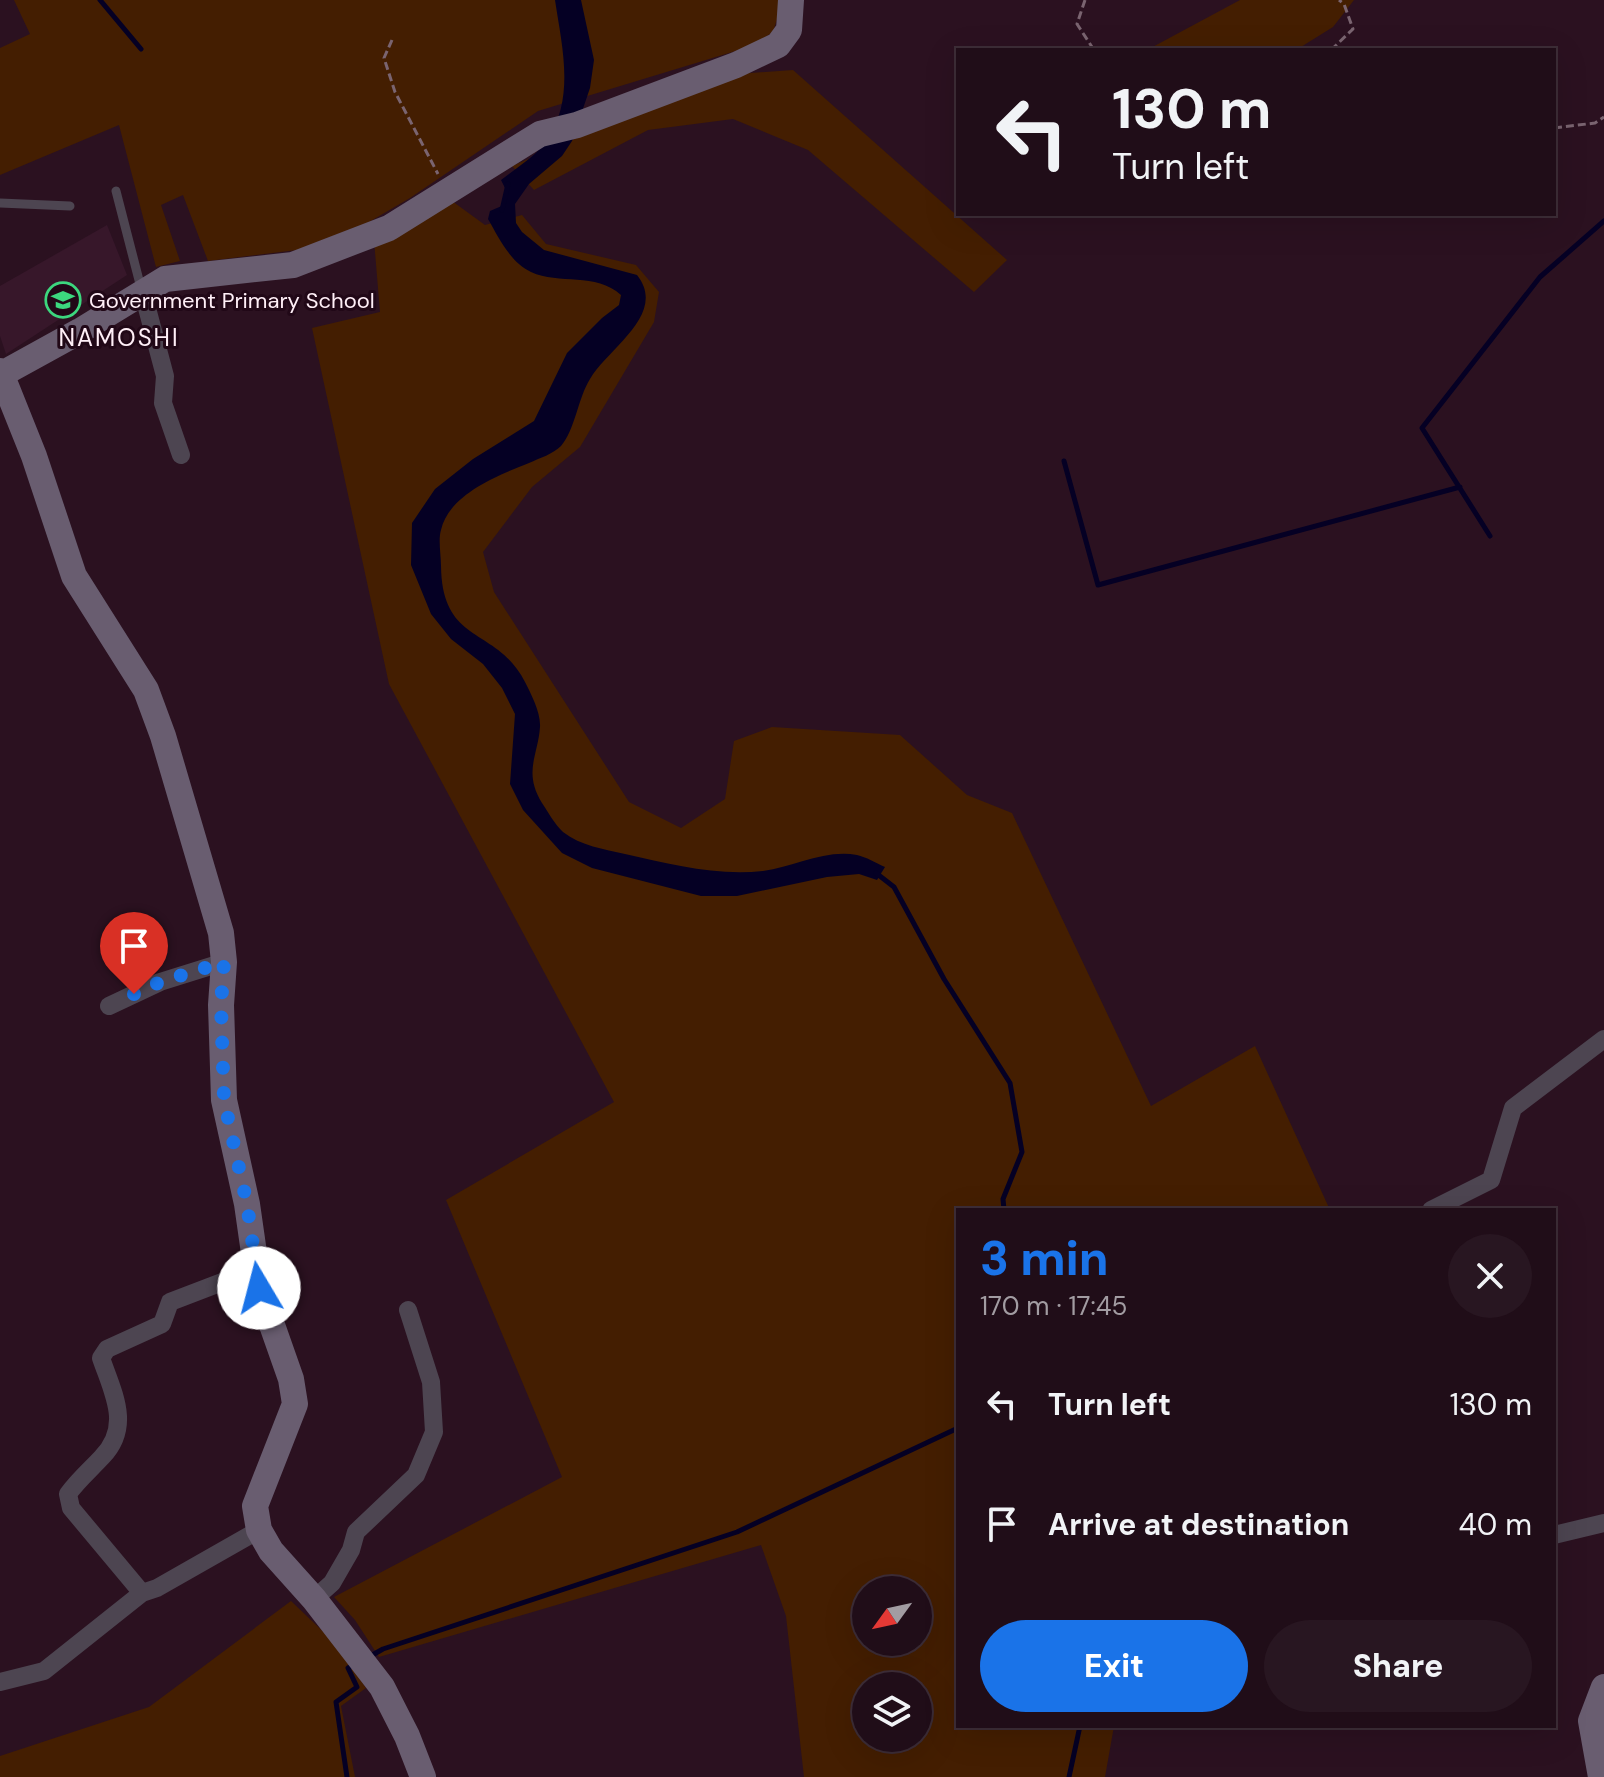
<!DOCTYPE html>
<meta charset="utf-8">
<style>
body{margin:0;font-family:"DM Sans",sans-serif;background:#281621;color:#f1f3f6;height:100vh;display:flex;flex-direction:column;font-size:30px;white-space:nowrap}
*{box-sizing:border-box;margin:0}
p{font-size:26px;color:#a29ca2}
.icon{flex:none;width:44px;height:44px;fill:none;stroke:currentColor;stroke-width:2;stroke-linecap:round;stroke-linejoin:round}
.map{position:relative;flex:1;overflow:hidden}
.side{position:absolute;left:956px;top:1208px;width:600px;height:520px;display:flex;flex-direction:column;background:#200d18;border-radius:0px;box-shadow:0 8px 32px #0002,0 0 0 2px #3d2d37}
.side>*{flex:none}
.hud{position:absolute;left:956px;top:48px;width:600px;height:168px;border-radius:0px;box-shadow:0 8px 32px #0002,0 0 0 2px #3d2d37;background:#200d18;color:#f1f3f6;overflow:hidden}
.needle{width:52px;rotate:237deg}
.tools{position:absolute;left:852px;top:1576px;display:grid;gap:16px}
.tools a{display:grid;place-items:center;width:80px;height:80px;border-radius:50%;background:#200d18;box-shadow:0 8px 32px #0002,0 0 0 2px #3d2d37;font-size:40px}
.pin{position:absolute;display:grid;place-items:center;width:68px;height:68px;color:#fff;margin:-82px -34px;border-radius:50% 50% 50% 0;rotate:-45deg;box-shadow:0 0 8px #0007}
.pin .icon{rotate:45deg}
.me{position:absolute;width:88px;margin:-44px;rotate:352deg;stroke-linejoin:round;filter:drop-shadow(0 0 6px #0008)}
.turn{display:flex;align-items:center;gap:28px;height:168px;padding:0 24px;font-size:36px}
.turn .icon{width:104px;height:104px;stroke-width:2.5}
.turn b{display:block;font-size:56px;line-height:68px}
.round{display:grid;place-items:center;flex:none;width:84px;height:84px;border-radius:42px;background:#281621}
.summary{display:flex;align-items:center;justify-content:space-between;height:136px;padding:0 24px}
h1{font-size:48px;font-weight:800;line-height:60px;color:#1a73e8}
.cta{display:flex;gap:16px;margin-top:auto;padding:16px 24px}
.cta a{flex:1;height:92px;border-radius:48px;background:#1a73e8;color:#fff;font-size:32px;font-weight:800;line-height:92px;text-align:center}
.cta a+a{background:#281621;color:#f1f3f6}
ul{padding:0;list-style:none}
li{display:flex;align-items:center;gap:24px;height:120px;padding:0 24px}
li div{flex:1}
li b{display:block;font-size:30px}
li em{font-style:normal}
.map>svg:first-child{display:block}
.built{fill:#37172a}
.green{fill:#441e01;fill-rule:evenodd}
.water{fill:#050024}
.lines{fill:none;stroke-linecap:round;stroke-linejoin:round}
.stream{stroke:#050024;stroke-width:5}
.path{stroke:#7a6470;stroke-width:3;stroke-dasharray:8 4;stroke-linecap:butt}
.lane{stroke:#4d4551;stroke-width:9}
.street{stroke:#4d4551;stroke-width:18}
.secondary{stroke:#695d70;stroke-width:26}
.route{stroke:#1a73e8;stroke-width:14;stroke-dasharray:0 25.2}
.labels{text-anchor:middle;stroke-width:6;stroke-linejoin:round;paint-order:stroke}
.poi-label{font-size:22px;fill:#ffeff7;stroke:#210817;text-anchor:start}
.neighbourhood-label{font-size:24px;letter-spacing:2px;fill:#ffeff7;stroke:#210817}
</style>
<div class="map">
<svg width="1604" height="1777" viewBox="0 0 1604 1777">
<rect width="100%" height="100%" fill="#2b1120"/>
<!-- built -->
<path class="built" d="M107,225L127,275L6,354L0,336V286Z"/>
<!-- green -->
<path class="green" d="M14,0H783L773,32L752,46L538,111L410,198L369,222L297,250L208,261L183,195L161,205L180,261L156,267L119,125L0,175V48L30,34Z
M1240,0H1354L1333,27L1296,50H1147Z
M793,70L1007,260L974,292L808,150L733,119L648,130L534,190L512,166L723,75Z
M452,201L485,225L522,215L546,244L636,265L659,292L654,322L580,447L532,487L483,552L494,592L629,802L681,828L725,799L734,741L772,727L900,735L967,795L1012,813L1151,1106L1255,1046L1330,1210H958V1726H1114L1105,1777H804L786,1616L761,1545L379,1657L355,1620L334,1597L562,1477L446,1200L614,1102L389,684L312,328L380,312L374,240ZM866,1590H918V1642H866ZM866,1686H918V1738H866Z
M291,1601L336,1644L366,1688L341,1706L355,1777H0V1756L149,1707Z"/>
<!-- water -->
<path class="water" d="M555,0H581L594,60L590,88L572,141L562,156L529,184L515,204L516,223L522,232L544,250L637,275C668,314 608,348 590,379C578,398 575,430 561,446C553,454 540,458 529,463C499,475 449,494 441,530C438,540 441,555 441,566C442,646 497,626 525,682C531,694 541,713 540,727C538,756 523,772 542,803C548,812 555,825 563,832C581,846 604,849 625,854C671,864 715,876 763,871C794,867 825,849 857,855C866,857 876,863 885,867L877,880L859,874L827,877L737,896H701L592,868L562,853L523,810L510,784L515,714L502,688L483,664L451,639L431,614L411,565L412,523L435,489L473,459L534,421L567,353L602,318L619,305L621,295C596,272 559,285 531,272C510,262 499,238 488,219L490,211L504,205L508,194L501,180C516,168 538,155 548,139C575,96 562,47 555,0Z"/>
<g class="lines">
<!-- stream -->
<path class="stream" d="M100,0L141,49
M502,210L508,184
M1064,461L1098,585L1460,487
M1490,536L1422,428L1540,277L1604,221
M876,873L894,887L944,979L1010,1083L1022,1152L1003,1199L1004,1210
M367,1658L383,1649L737,1532L958,1428
M347,1777L336,1702L357,1687L348,1668L355,1664
M1069,1777L1080,1726"/>
<!-- path -->
<path class="path" d="M1085,0L1077,24L1094,50
M392,40L384,58L395,92L438,174
M1331,50L1353,29L1344,4L1339,0
M1554,128L1595,123L1604,117"/>
<!-- lane -->
<path class="lane" d="M116,191L141,288
M0,203L70,206"/>
<!-- street -->
<path class="street" d="M143,293L165,376L163,403L181,455
M109,1006L160,982L224,962
M1431,1210L1491,1180L1513,1108L1604,1039
M1554,1535L1604,1523
M142,1593L71,1508L68,1494C78,1480 91,1469 102,1457C132,1426 113,1393 101,1358L107,1349L162,1324L170,1302L256,1269
M314,1599L332,1583L351,1550L356,1532L416,1475L434,1432L431,1382L408,1310
M0,1682L44,1671L142,1593L157,1588L259,1530"/>
<!-- secondary -->
<path class="secondary" d="M0,371L34,456L74,576L146,690L163,736L221,933L224,962L221,1005L224,1100L247,1204L259,1288L291,1379L295,1404L255,1506L259,1530L271,1551L314,1599L382,1687L407,1736L423,1777
M0,375L80,331L165,279L293,265L389,228L540,134L577,125L736,65L778,45L789,30L791,0
M1601,1777L1591,1721L1604,1687"/>
</g>
<g class="lines">
<!-- route -->
<path class="route" d="M134,994L160,982L224,962L221,1005L224,1100L247,1204L259,1288"/>
</g>
<!-- icons -->
<defs>
<symbol id="school-ring" viewBox="-11 -11 22 22"><circle r="9.5" fill="#210817" stroke="#3cd77e" stroke-width="1.5"/><path d="M0-5L7-2L0 1L-7-2ZM-4 1L0 2.5L4 1V4Q0 6-4 4Z" fill="#3cd77e"/></symbol>
</defs>
<g fill-rule="evenodd">
<use href="#school-ring" x="43" y="280" width="40" height="40"/>
</g>
<g class="labels">
<!-- poi labels -->
<g class="poi-label">
<text x="89" y="308">Government Primary School</text>
</g>
<!-- neighbourhood labels -->
<g class="neighbourhood-label">
<text x="119" y="346">NAMOSHI</text>
</g>
</g>
</svg>
<div class="tools">
<a><svg class="needle" viewBox="-14 -14 28 28"><path d="M0-13l5 13h-10z" fill="#e53935"/><path d="M0 13l5-13h-10z" fill="#a29ca2"/></svg></a>
<a><svg class="icon" aria-label="layers" viewBox="0 0 24 24"><path d="M12 4l9 5-9 5-9-5zM3 14l9 5 9-5"/></svg></a>
</div>
<div class="pin" style="left:134px;top:994px;background:#d93025"><svg class="icon" aria-label="arrive" viewBox="0 0 24 24"><path d="M6 21V4h12l-3 4 3 4H6"/></svg></div>
<svg class="me" style="left:259px;top:1288px" viewBox="-20 -20 40 40"><circle r="19" fill="#fff"/><path d="M0-13L10 11 0 6-10 11z" fill="#1a73e8"/></svg>
<div class="hud">
<div class="turn"><svg class="icon" aria-label="left" viewBox="0 0 24 24"><path d="M17 20v-9H6M10 6l-5 5 5 5"/></svg><div><b>130 m</b>Turn left</div></div>
</div>
<section class="side">
<div class="summary"><div><h1>3 min</h1><p>170 m · 17:45</p></div><a class="round"><svg class="icon" aria-label="close" viewBox="0 0 24 24"><path d="M6 6l12 12M18 6L6 18"/></svg></a></div>
<ul>
<li><svg class="icon" aria-label="left" viewBox="0 0 24 24"><path d="M17 20v-9H6M10 6l-5 5 5 5"/></svg><div><b>Turn left</b></div><em>130 m</em></li>
<li><svg class="icon" aria-label="arrive" viewBox="0 0 24 24"><path d="M6 21V4h12l-3 4 3 4H6"/></svg><div><b>Arrive at destination</b></div><em>40 m</em></li>
</ul>
<div class="cta"><a>Exit</a><a>Share</a></div>
</section>
</div>
